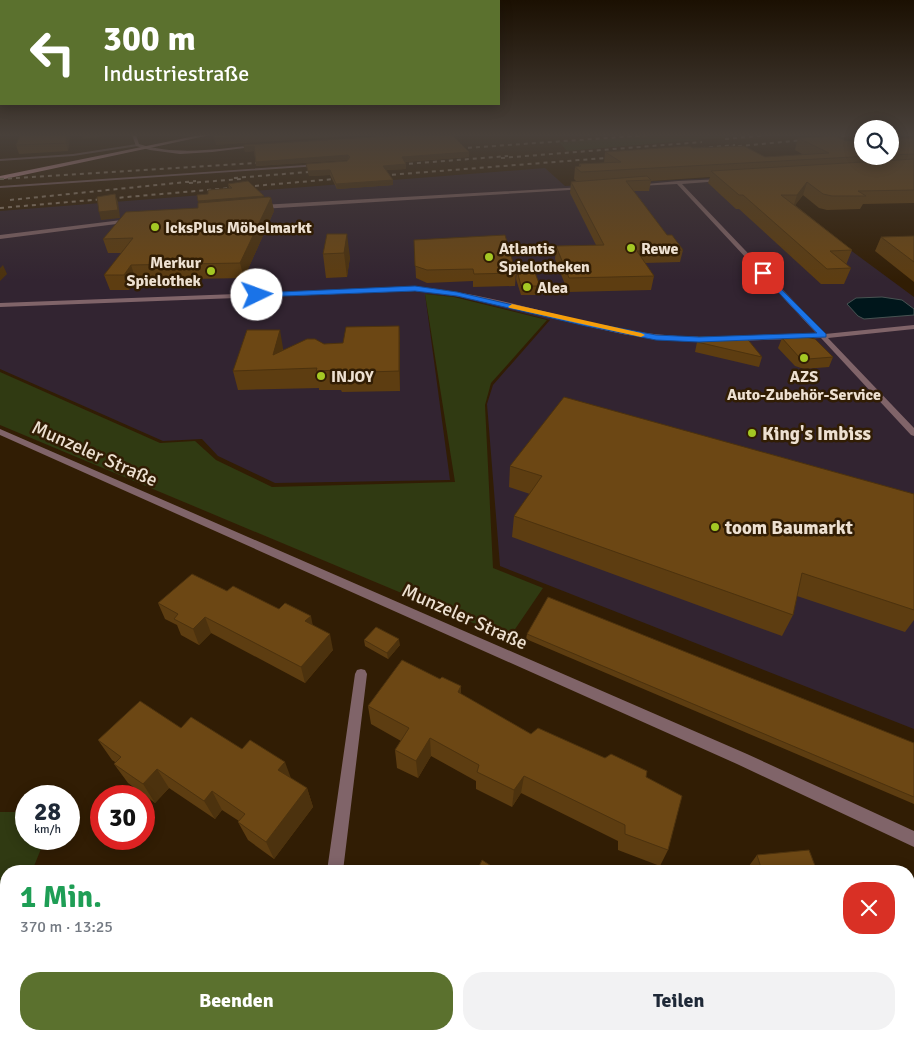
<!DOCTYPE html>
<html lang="de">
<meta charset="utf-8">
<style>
body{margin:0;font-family:Signika,sans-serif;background:#f2f2f3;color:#1f2937;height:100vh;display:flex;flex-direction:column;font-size:19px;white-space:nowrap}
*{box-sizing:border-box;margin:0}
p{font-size:16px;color:#747a83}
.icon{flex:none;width:28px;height:28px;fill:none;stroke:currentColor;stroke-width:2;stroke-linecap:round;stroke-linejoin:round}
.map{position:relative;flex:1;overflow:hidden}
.details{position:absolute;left:0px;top:865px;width:915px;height:175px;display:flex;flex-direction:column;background:#fff;border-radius:20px 20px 0 0;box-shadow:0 2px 12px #0003}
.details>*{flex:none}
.guide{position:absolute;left:0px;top:0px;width:500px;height:105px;box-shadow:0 2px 12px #0003;background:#5b712e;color:#fff;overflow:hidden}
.fabs{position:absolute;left:854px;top:120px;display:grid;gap:10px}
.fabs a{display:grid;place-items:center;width:45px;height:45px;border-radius:50%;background:#fff;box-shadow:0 2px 12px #0003;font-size:25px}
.speed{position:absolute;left:15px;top:785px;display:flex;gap:10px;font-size:25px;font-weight:700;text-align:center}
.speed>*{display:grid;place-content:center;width:65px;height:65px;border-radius:50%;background:#fff;box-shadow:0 2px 12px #0003;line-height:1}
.speed small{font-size:12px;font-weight:400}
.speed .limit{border:8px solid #d22;background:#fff;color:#111}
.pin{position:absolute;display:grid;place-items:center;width:42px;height:42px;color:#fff;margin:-21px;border-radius:10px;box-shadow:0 2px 8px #0006}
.me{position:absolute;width:55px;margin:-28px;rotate:87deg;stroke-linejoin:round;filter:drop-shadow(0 0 4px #0008)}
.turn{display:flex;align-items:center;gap:18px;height:105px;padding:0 20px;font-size:22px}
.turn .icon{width:65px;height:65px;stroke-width:2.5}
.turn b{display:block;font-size:35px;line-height:42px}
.round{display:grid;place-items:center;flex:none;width:52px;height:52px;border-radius:20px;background:#f2f2f3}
.summary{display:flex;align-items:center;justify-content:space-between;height:85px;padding:0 20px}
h1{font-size:30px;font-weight:700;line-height:38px;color:#1e9e55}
.button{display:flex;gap:10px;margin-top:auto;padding:10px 20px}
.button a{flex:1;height:58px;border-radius:20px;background:#5b712e;color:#fff;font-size:20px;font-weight:700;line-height:58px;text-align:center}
.button a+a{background:#f2f2f3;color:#1f2937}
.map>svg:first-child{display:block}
.commercial{fill:#322431}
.green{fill:#303a12}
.water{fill:#00161b;stroke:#475352}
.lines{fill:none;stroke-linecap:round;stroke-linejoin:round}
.street{fill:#806469;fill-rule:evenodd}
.secondary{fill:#b58992;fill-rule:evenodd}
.primary{fill:#dfa5b1;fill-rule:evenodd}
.rail{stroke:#988774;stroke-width:2;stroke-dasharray:4 4;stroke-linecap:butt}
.wall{fill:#5d3d11}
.shaded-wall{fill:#4c320e}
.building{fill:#6c4714;stroke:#4c320e}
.route{fill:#1a73e8;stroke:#114b97}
.slow{fill:#f59e0b}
.poi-dot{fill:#a4c824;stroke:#311d04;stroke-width:2}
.labels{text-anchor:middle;stroke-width:5;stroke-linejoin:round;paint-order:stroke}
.far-poi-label{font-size:16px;font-weight:bold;fill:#ede0d1;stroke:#311d04;text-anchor:start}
.poi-label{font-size:19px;font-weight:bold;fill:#ede0d1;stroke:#311d04;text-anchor:start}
.street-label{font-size:19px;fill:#ede0d1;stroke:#311d04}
</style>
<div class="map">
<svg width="914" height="1040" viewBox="0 0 914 1040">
<rect width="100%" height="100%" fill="#311d04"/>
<!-- commercial -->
<path class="commercial" d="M545,168L565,186L750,176L914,297V729L500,566L487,404L493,385L550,320L457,297L425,294L450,480L275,483L218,456L202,439L163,441L0,369V211Z"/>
<!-- green -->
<path class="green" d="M662,135H756L567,151L559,142Z
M425,294L454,297L547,320L491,383L485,405L493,568L543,588L509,638L0,425V372L160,443L195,441L216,460L272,487L455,482Z
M0,812H26V839H45L32,871H6V939L0,955Z"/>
<!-- water -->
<path class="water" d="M882,297L902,300L914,309V315L864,319L858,316L847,304L856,298Z"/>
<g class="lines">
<!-- street -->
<path class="street" d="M388,135H402L389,137Z
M137,144L138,146L73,156L0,161V159L73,154Z
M320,164L318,166L0,188V186Z
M723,179L721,181L682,184L825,334L914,325V329L828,338L914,428V436L911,435L821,338L730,341V337H733L817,334L677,184L638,186L636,185L678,181Z
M584,187L586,189L261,209L258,207L261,205Z
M130,219L132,220V222L0,239V235Z
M415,287C482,292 547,314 613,328C645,334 678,337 711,337L715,339L711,341C678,341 645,339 613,332C547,318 482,296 415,291L0,307V303Z
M0,429L747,754L914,831V847L737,764L0,435Z
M361,669L365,670L367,674L343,871H327L355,674L357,670Z
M307,1034H325L324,1040H306Z"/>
<!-- secondary -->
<path class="secondary" d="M132,135H136L139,144C177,156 218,149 257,145L259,146L212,152L180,154L150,150L136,146Z
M382,135H393L371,139L369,138Z"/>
<!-- primary -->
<path class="primary" d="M200,135H210L0,180V176Z"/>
<!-- rail -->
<path class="rail" d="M725,139L768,135
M730,147L855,135
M452,149L649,135
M693,149L735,145
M501,158L702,142
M393,165L508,156
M376,176L618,157
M234,178L321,171
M0,179L270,162
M189,183L241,179
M10,200L196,181
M0,208L346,178"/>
</g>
<!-- wall -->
<path class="wall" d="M20,135H70L68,151L19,154L16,145Z
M798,138L862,156H890V139L914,138V203L863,204L860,209L827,210L819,208L803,195L795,205L852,250L846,265L851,268L844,284H821L739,209H736L708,183L710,177L651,181L649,191H634L667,235L683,250L680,262L645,263L654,276L651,290L568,292L555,259L556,246L596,245L570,193L571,182L576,181L574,179L575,167L579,166V164L604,163L605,152L693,148L765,157L804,155L795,150Z
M244,145L469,157L405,162L406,164V169L386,170L393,180V185L337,189L330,175L309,176L306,164L347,161V160L256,166L254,151L245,152Z
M228,184L264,197L271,198L274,211L244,278L136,280L129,290H110L104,275L122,253H108L103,239L198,208L199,203L208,194L229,188Z
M327,234L350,257L347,277L326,278L323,254Z
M914,236V282L875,251L881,237Z
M414,240L516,273L515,286L473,287V281L427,283L416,278Z
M517,270L540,286L539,295H521L516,279Z
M399,326L400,344V391L342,392L341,390H319V388L238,390L233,371L283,348V350L324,344L343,343Z
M698,337L762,357L759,367L695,352Z
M782,338L833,357L829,367L804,369L795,366L778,348Z
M510,466L914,494V620L905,632L797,596L793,615L782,636L512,537L514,516L530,494L509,487Z
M227,591L313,625L333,650L305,683L211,633L199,645L181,635L177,625L165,619L158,603Z
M527,634L914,743V804L526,639Z
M364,640L400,645L388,659L365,646Z
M440,679L461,686V694L531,734L646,777L668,850L660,866L618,850V841L521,793L512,807L476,789V781L431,756L418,778L397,768L395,750L401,741L371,724L368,706Z
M181,728L242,749L307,788L313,807L274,859L248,840L238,822L239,821L222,810L215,819L169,788L155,803L128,783L114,764L115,762L112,760L98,740Z
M757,855L817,871H747L746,870Z
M611,1034H732L731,1040H622Z
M794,1034H909L914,1040H795Z"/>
<!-- shaded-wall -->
<path class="shaded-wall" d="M67,135H70L68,151L66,143Z
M82,135H116L83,139Z
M268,135H350V136L216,145L214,138Z
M254,146L255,151L245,152L244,147Z
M469,152V157L402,162V157Z
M348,155L349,160L256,166V162Z
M406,164V169L383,170V166Z
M330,170V175L309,176L308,171Z
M393,180V185L337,189L336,184Z
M807,182L803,195L793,208L797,195Z
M115,194L118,202L120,218L101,220L99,212Z
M264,196L265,204L200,209L198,201Z
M271,198L274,211L244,278L240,263Z
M347,234L350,257L347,277L344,253Z
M3,265L7,274L0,281V268Z
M131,265L136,280L129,290L124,275Z
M399,326L400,344V391L399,371Z
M280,330L283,348L278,369L273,355Z
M311,616L314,632L305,621Z
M205,617L211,633L199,645L193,629Z
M330,634L333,650L305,683L301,667Z
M399,639L400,645L388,659L387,653Z
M461,686V704L458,692Z
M430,738L431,756L418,778L416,761Z
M285,762L292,781L278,770Z
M157,769L169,788L155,803L143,784Z
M524,776L521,793L512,807L514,790Z
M307,788L313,807L274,859L266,842Z
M212,791L222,810L215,819L204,801Z
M267,1034H271L277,1040H264Z"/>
<!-- building -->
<path class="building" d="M20,135H67L66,143L16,145Z
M215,135H268L214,138Z
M406,135H452L469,152L402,157L406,164L383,166L393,180L336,184L330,170L308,171L306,164L347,161L350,157L348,155L256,162L254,146L244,147V145Z
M836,136L846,141H862V156H871L581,172L575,167L581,166L579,164L621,162L605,152L689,146L693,148L744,146L765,157L829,153L798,138Z
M914,138V154L890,155V139Z
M914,159V190L858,191L866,196H832L823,194L807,182L797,195H781L852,250L830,251L851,268L827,269L743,195H739L711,171Z
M647,176L651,180L626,181L667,235H672L683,250L637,251L654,276L569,278L556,246L604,245L571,182Z
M248,181L264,196L198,201L197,195L208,194V190L232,188L228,184Z
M115,194L118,210L99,212L97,197Z
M269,197L271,198L240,263L131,265L124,275H104L133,238L103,239L126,212L198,208V203Z
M327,234H347L344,253L323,254Z
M505,235L516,273L474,274L473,269L427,270L415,266L414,240Z
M914,236V262L881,237Z
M517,270H534L540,286H521Z
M399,326V371L339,373V370L316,371L317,368L233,371L247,330H280L273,355L307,339H315L324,344L343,343L346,327Z
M745,336L762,357L697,342L698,337Z
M806,337L815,339L833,357L808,359L799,357L782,338Z
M564,397L914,494V610L802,573L793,615L514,516L542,476L510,466Z
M192,574L227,591L233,586L279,609L285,603L311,616L305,621L330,634L301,667L205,617L193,629L174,619L178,614L158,603Z
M548,597L914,743V797L527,634Z
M376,627L399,639L387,653L364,640Z
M402,660L440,679L442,677L461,686L458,692L531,734L538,728L605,758L611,754L647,771L646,777L682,796L668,850L625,834V825L524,776L514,790L477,772L479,765L430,738L416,761L395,750L409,728L368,706Z
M140,701L181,728L191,717L242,749L250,740L285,762L278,770L307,788L266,842L238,822L245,814L212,791L204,801L157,769L143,784L114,764L121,757L98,740Z
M809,850L817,871H762L757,855Z
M482,860L499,871H477Z
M909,928L914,940V1040H813L811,1034H909Z
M152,1034H267L264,1040H160Z
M640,1034H732L731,1040H651Z"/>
<!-- sky -->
<linearGradient id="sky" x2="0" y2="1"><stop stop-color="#1b1002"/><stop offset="0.48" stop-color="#48403a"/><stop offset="1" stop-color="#48403a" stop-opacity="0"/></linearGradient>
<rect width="914" height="281" fill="url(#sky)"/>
<!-- route -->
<path class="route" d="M763,271L826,334V337L699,342L656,340L586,326L457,296L415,291L257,297L254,295L257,293L415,286L457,292L586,322L656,335L699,337L817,333L761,274L760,273Z"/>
<!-- slow -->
<path class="slow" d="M512,304L641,333L645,335L641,337L510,308L508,307Z"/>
<!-- markers -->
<g class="poi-dot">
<circle cx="155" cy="227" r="5"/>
<circle cx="631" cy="248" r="5"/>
<circle cx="489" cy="257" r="5"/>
<circle cx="211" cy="271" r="5"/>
<circle cx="527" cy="287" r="5"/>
<circle cx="804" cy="358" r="5"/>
<circle cx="321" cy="376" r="5"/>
<circle cx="752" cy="433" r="5"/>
<circle cx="715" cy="527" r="5"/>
</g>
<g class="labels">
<!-- far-poi labels -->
<g class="far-poi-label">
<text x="165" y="233">IcksPlus Möbelmarkt</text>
<text x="499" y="254">Atlantis<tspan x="499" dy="18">Spielotheken</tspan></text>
<text x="641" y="254">Rewe</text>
<text x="201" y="268" text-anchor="end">Merkur<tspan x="201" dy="18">Spielothek</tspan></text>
<text x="537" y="293">Alea</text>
<text x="331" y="382">INJOY</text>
<text x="804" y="382" text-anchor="middle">AZS<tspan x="804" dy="18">Auto-Zubehör-Service</tspan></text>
</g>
<!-- poi labels -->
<g class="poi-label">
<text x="762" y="440">King's Imbiss</text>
<text x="725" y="534">toom Baumarkt</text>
</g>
<!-- street labels -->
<g class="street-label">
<text transform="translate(95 453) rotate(24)" y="7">Munzeler Straße</text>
<text transform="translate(465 616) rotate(24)" y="7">Munzeler Straße</text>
</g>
</g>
</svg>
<div class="fabs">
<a><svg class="icon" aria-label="search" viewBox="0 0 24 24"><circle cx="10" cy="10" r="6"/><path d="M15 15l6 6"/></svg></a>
</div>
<div class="speed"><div>28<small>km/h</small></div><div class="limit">30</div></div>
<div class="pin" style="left:763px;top:273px;background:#d93025"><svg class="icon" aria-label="arrive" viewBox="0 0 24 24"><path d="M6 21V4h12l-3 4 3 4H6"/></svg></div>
<svg class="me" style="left:257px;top:295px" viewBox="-20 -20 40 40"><circle r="19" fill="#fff"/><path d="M0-13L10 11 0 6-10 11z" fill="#1a73e8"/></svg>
<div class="guide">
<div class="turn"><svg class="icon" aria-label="left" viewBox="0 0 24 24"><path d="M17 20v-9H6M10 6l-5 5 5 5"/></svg><div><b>300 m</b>Industriestraße</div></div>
</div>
<section class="details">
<div class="summary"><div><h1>1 Min.</h1><p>370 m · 13:25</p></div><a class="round" style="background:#d93025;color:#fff"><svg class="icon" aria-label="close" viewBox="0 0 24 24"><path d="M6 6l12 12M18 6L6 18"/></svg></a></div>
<div class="button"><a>Beenden</a><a>Teilen</a></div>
</section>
</div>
